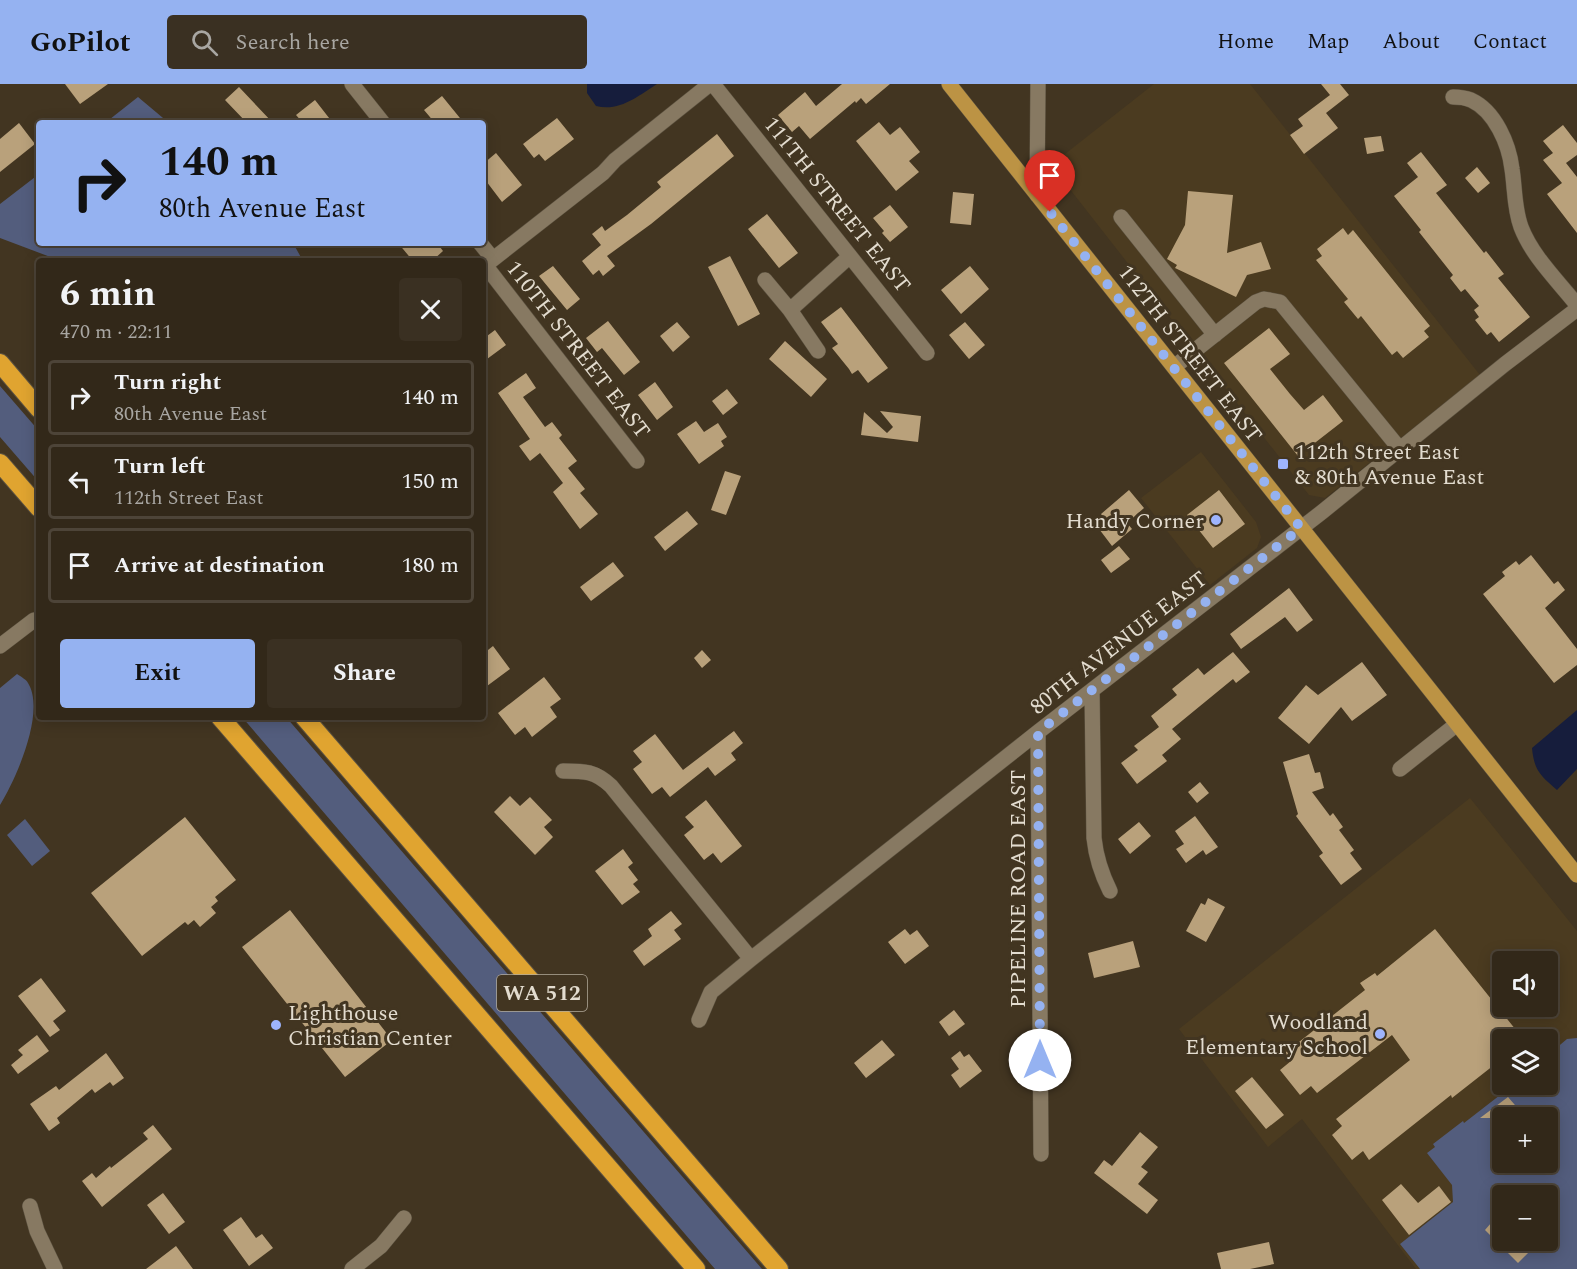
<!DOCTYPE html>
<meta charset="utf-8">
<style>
body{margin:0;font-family:Spectral,serif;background:#3a3022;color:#f1f3f6;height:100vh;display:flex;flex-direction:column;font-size:22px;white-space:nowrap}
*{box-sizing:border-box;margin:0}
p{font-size:20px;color:#a8a6a2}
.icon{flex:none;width:33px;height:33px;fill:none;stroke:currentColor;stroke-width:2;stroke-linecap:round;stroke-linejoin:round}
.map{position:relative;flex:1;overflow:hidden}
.drawer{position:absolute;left:36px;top:174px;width:450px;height:462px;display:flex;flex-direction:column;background:#322819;border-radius:6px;box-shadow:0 3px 15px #0003,0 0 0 2px #4d4438}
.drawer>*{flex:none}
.hud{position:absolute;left:36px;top:36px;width:450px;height:126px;border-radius:6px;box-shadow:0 3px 15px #0003,0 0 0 2px #4d4438;background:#95b2f1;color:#111;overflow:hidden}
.fabs{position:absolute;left:1492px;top:867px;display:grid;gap:12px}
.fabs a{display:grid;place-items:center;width:66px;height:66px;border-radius:6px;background:#322819;box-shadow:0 3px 15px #0003,0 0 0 2px #4d4438;font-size:30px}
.pin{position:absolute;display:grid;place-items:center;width:51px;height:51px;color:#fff;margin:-62px -26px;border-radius:50% 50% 50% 0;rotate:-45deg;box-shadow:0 0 6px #0007}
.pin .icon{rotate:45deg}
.me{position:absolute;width:66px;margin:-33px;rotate:0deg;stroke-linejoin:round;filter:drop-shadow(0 0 4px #0008)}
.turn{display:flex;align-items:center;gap:21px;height:126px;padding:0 24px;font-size:27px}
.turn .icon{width:78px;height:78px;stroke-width:2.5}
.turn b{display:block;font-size:42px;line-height:51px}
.round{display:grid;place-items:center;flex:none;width:63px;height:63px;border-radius:6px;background:#3a3022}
.head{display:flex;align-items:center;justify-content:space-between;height:102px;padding:0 24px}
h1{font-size:36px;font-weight:700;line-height:45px}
.primary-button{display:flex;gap:12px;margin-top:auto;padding:12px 24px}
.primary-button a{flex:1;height:69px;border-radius:6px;background:#95b2f1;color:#111;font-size:24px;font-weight:700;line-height:69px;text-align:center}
.primary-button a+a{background:#3a3022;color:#f1f3f6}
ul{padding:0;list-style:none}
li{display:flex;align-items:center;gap:18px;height:75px;margin:0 12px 9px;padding:0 12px;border:3px solid #4d4438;border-radius:6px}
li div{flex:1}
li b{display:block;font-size:22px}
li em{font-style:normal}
header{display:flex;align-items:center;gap:36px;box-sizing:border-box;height:84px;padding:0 30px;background:#95b2f1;color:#111}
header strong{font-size:28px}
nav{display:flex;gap:33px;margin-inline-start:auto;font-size:21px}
.search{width:420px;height:54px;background:#3a3022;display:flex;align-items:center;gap:15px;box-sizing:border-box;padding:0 21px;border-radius:6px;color:#a8a6a2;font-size:22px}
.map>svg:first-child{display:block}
.built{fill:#4b3b20;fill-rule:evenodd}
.green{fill:#535d7d;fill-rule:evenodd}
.water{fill:#161d3c}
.building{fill:#b9a17b}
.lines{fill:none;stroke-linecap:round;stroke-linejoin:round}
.minor-casing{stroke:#5c5240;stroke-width:16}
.major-casing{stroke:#5c5240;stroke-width:16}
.highway-casing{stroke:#5c5240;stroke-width:20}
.minor{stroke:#877962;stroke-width:15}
.major{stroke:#bc9344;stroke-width:15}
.highway{stroke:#e0a430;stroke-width:18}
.route{stroke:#95b2f1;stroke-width:10;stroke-dasharray:0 18}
.poi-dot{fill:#9eb4fd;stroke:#423521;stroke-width:2}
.labels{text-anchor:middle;stroke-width:6;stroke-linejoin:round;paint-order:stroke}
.shield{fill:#423521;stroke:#b3aa9b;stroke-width:1.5}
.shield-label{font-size:21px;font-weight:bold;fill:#e3dccf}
.street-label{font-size:22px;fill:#e3dccf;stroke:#423521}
.poi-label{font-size:22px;fill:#e3dccf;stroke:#423521;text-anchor:start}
</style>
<header>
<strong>GoPilot</strong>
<div class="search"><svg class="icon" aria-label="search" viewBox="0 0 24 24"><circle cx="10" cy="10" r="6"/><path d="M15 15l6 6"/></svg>Search here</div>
<nav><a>Home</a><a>Map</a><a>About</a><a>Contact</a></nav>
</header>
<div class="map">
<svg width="1577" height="1185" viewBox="0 0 1577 1185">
<rect width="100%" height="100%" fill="#423521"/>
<!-- built -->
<path class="built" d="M1154,0H1250L1480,291L1325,414L1309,411L1051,81Z
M1201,368L1256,438L1261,453L1257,464L1210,501L1141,414Z
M1470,714L1577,847V1185H1416L1302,1035L1268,1063L1179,945ZM1503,878H1548V922H1503ZM1503,956H1548V1000H1503ZM1503,1034H1548V1078H1503ZM1503,1112H1548V1156H1503Z"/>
<!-- green -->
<path class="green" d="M138,13L169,39H105Z
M39,90V159H293L303,177H146L142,173L117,177H61L0,154V120Z
M0,302L39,347V398L0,353Z
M17,590C21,593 26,595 28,599C46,628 16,695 0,721V604Z
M242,633H286L762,1185H715Z
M25,735L50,767L32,782L7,751Z
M1577,954V1185H1420L1400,1160L1453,1118L1452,1101L1427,1069L1435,1063L1433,1060L1463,1037L1464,1039L1513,1001L1548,1000V971L1567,955ZM1503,1034H1548V1078H1503ZM1503,1112H1548V1156H1503Z"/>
<!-- water -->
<path class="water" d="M587,0H657C638,12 620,28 596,22L587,9Z
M1577,626V685L1557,706C1541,692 1534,687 1532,664Z"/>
<!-- building -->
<path class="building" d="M65,0H108L80,20Z
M842,0H890L866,20L861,14L856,19L855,17L810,55L799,42L792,48L778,31L805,8L816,22Z
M1321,0H1340L1349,11L1326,29L1338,44L1304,70L1290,51L1303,42L1298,35L1330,11Z
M239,3L273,39H247L225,16Z
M442,12L464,39H435L424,26Z
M315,16L333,39H303L296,31Z
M557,34L574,55L545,77L539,70L534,74L523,60Z
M879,38L890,51L900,43L920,68L909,77L919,88L896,107L856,57Z
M19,39L35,60L0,88V55Z
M1563,41L1577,59V71L1566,79L1577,93V149L1547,110L1562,99L1543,76L1553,69L1543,57Z
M717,50L734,72L651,140L607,172L615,182L603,192L599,186L593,191L582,177L601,161L592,150L602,142L605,147L627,131L661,103L657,98Z
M1381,52L1384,67L1367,70L1364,54Z
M1421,68L1447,101L1436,109L1484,169L1486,167L1504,190L1498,194L1530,233L1499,258L1491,248L1487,251L1475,236L1479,233L1474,226L1479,222L1465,205L1461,208L1450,194L1453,191L1419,148L1421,146L1394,112L1418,93L1407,79Z
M496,69L522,101L502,118L483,93V80Z
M1477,83L1490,99L1478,109L1465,94Z
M1188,107L1233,111L1227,169L1261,158L1271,185L1247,191L1236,213L1175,184L1177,181L1167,175L1185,141Z
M953,108L974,110L971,141L950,139Z
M890,121L908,143L890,158L882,149L884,147L873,134Z
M767,130L798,169L779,184L748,145Z
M1343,144L1348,151L1353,146L1430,242L1424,247L1429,253L1403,274L1397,267L1392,271L1361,232L1358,235L1344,218L1348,215L1316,176L1322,172L1317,165Z
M398,159H437L443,167L432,177H413Z
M730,172L760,230L738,242L708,183Z
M553,182L580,215L567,226L539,192Z
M970,182L989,205L961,230L941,206Z
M841,223L888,284L868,299L858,286L852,290L849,285L832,264L838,260L821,238Z
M608,237L640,278L624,291L602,264L597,268L586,254Z
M677,238L690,253L673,268L660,252Z
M965,238L985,261L969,275L949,251Z
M1269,244L1290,270L1270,285L1290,310L1304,326L1323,311L1343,337L1298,372L1224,279Z
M495,246L506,261L483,278V255Z
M785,257L827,295L811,313L769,275Z
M526,289L536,304L523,313L545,343L552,338L562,351L559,354L577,377L568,384L585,405L580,409L598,430L580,445L553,408L563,399L540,369L530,377L519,362L530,355L498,309Z
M655,298L673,323L657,336L638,311Z
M727,305L738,319L723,331L712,317Z
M880,327L921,332L918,358L861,351L864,328L887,349L893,343Z
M696,337L704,348L718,339L727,353L721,357L724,362L699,380L677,350Z
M725,387L741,392L726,431L711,426Z
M1129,406L1144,424L1127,439L1132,445L1112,462L1096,441L1104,434L1101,430Z
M1219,406L1245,440L1213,464L1187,431Z
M687,427L698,440L665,467L654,453Z
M1119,462L1130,475L1111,489L1101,476Z
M1531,471L1554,500L1558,497L1565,506L1545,524L1577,565V581L1554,599L1483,510L1505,492L1502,488L1516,477L1519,481Z
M613,478L624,492L591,517L580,503Z
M1289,504L1313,536L1297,548L1285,533L1241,565L1230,550Z
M493,562L510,585L483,605V570Z
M702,566L711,576L702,584L694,574Z
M1233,568L1250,588L1236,599L1233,595L1172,645L1181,655L1162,671L1167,677L1137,700L1121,679L1138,666L1134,662L1159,643L1151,632L1177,611L1172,605L1198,584L1204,591Z
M1362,578L1387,611L1352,637L1341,623L1309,660L1278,634L1306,601L1318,611Z
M544,593L561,615L550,623L557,633L532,653L525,643L515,651L498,629Z
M734,647L743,659L731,669L736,676L715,692L708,683L670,713L662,703L652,710L633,685L642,678L633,667L655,650L683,686Z
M1309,670L1315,689L1320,688L1324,704L1312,708L1330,732L1333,729L1343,743L1339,746L1354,766L1350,769L1362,785L1341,801L1319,772L1323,769L1296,732L1298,730L1283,678Z
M1200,698L1209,709L1197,719L1188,708Z
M510,712L520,722L530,713L552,736L544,743L553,753L535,771L494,728Z
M706,716L742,762L721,779L713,769L704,776L684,751L694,743L685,733Z
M1195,732L1218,763L1206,771L1203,766L1186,779L1176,765L1184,760L1175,747Z
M185,733L236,796L215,813L218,817L211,823L216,829L200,843L194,836L188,841L185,838L142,872L91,809Z
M1139,738L1151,752L1130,770L1118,755Z
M623,765L633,779L628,783L638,796L633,800L640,808L622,821L595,787Z
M1208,814L1225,823L1206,858L1186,847L1201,819L1205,821Z
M290,826L392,956L345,993L242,863Z
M671,827L682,840L674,846L681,855L644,882L633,867L652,852L648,845Z
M905,845L910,851L917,846L929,862L905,880L888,858Z
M1435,845L1524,956H1503V974L1452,1014L1451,1011L1369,1076L1363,1067L1352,1076L1332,1051L1342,1042L1336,1035L1410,976L1392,951L1317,1009L1311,1002L1300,1011L1280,986L1291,977L1285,969L1365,906L1360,899L1375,889L1377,892Z
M1133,857L1140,883L1094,894L1088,869Z
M41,894L66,927L53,937L60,946L50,953L18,912Z
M954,926L965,940L949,952L939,938Z
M37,951L49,967L18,990L11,981L23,971L18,966Z
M882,956L895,971L866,994L854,979Z
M960,967L964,973L969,970L982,987L960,1004L951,991L959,985L951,974Z
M106,969L124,994L113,1002L110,998L95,1009L92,1005L57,1034L60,1039L49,1047L30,1020L56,1002L59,1006Z
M1252,993L1284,1031L1266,1045L1235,1007Z
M1508,1013L1521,1028L1513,1034H1503V1045L1493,1034H1480Z
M153,1041L172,1065L102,1123L82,1097L92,1089L96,1094L110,1082L111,1084L148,1055L143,1049Z
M1140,1048L1158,1063L1141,1083L1148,1088L1138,1100L1158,1116L1147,1130L1094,1089L1104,1076L1112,1082Z
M1401,1100L1418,1119L1439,1102L1451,1118L1409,1151L1382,1116Z
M163,1109L185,1138L169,1150L147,1121Z
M1503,1125V1156H1522L1531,1166L1518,1179L1485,1146Z
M241,1133L256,1154L262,1150L273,1164L249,1182L223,1146Z
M1269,1158L1274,1180L1250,1185H1221L1217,1169Z
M176,1162L193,1185H146Z"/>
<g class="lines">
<defs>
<path id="minor" d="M352,0L383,39
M713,0L927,269
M1453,13C1459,13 1466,14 1471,16C1495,27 1509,60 1512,85C1515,104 1514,124 1521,143C1532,172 1558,197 1577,221
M1037,111L1038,0
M1121,133L1215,251
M480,159L493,175
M485,181L637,377
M483,183L603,89L615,76L710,0
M765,196L790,226L850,172
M790,226L818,267
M1174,283L1256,218L1264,215L1280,218L1399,364
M0,562L34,536
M1092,606L1094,754C1096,773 1101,789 1110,807
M1038,648L1041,1070
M1400,685L1457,640
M563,687C585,687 595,687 611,702L751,875
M699,936L711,908L751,875L1038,648L1322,428L1505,280L1577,225
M30,1122L37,1147L55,1185
M352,1185L381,1162L404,1134"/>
<path id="major" d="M949,0L1577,791"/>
<path id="highway" d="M0,279L39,325
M0,379L39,424
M220,633L696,1185
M304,633L779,1185"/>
</defs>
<!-- minor casing -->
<use href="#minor" class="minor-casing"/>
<!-- major casing -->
<use href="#major" class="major-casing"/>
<!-- highway casing -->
<use href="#highway" class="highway-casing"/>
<!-- minor -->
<use href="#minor" class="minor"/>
<!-- major -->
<use href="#major" class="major"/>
<!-- highway -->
<use href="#highway" class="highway"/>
</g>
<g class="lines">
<!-- route -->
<path class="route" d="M1040,976L1038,648L1301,444L1050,128"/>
</g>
<!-- markers -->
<g class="poi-dot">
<rect x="1277" y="374" width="12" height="12" rx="3"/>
<circle cx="1216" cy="436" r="6"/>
<circle cx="276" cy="941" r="6"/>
<circle cx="1380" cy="950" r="6"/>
</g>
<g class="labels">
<!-- shield labels -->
<rect class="shield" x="497" y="891" width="90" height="36" rx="4.5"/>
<g class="shield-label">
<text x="542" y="916">WA 512</text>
</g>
<!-- street labels -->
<g class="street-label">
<text transform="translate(838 120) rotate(51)" y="8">111TH STREET EAST</text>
<text transform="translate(579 265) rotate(52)" y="8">110TH STREET EAST</text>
<text transform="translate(1191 269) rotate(52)" y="8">112TH STREET EAST</text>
<text transform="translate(1118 558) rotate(-38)" y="8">80TH AVENUE EAST</text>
<text transform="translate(1017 805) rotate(-90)" y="8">PIPELINE ROAD EAST</text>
</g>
<!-- poi labels -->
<g class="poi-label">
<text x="1295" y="375">112th Street East<tspan x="1295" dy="25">&amp; 80th Avenue East</tspan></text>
<text x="1204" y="444" text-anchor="end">Handy Corner</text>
<text x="288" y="936">Lighthouse<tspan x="288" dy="25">Christian Center</tspan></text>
<text x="1368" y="945" text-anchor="end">Woodland<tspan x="1368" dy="25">Elementary School</tspan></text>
</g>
</g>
</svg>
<div class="fabs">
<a><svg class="icon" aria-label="sound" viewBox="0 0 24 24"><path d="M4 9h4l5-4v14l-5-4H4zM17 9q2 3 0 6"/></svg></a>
<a><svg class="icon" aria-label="layers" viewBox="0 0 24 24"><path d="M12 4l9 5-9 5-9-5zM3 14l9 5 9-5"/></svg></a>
<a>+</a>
<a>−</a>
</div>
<div class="pin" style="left:1050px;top:128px;background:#d93025"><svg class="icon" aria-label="arrive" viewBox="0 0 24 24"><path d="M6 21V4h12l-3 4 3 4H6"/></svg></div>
<svg class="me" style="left:1040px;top:976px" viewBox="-20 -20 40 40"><circle r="19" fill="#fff"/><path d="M0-13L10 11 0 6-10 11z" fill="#95b2f1"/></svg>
<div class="hud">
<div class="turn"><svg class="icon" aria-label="right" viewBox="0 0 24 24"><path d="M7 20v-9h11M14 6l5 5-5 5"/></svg><div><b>140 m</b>80th Avenue East</div></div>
</div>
<section class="drawer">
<div class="head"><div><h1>6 min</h1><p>470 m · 22:11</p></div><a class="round"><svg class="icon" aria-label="close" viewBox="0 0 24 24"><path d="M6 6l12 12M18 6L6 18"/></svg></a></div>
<ul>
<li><svg class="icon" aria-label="right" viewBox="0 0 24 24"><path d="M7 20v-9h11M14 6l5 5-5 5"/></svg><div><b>Turn right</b><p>80th Avenue East</p></div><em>140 m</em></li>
<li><svg class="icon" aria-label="left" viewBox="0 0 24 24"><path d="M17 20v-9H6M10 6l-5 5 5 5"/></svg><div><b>Turn left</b><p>112th Street East</p></div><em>150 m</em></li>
<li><svg class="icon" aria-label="arrive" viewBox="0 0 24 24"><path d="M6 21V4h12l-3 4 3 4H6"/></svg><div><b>Arrive at destination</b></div><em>180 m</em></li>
</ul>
<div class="primary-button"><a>Exit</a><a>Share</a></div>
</section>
</div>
